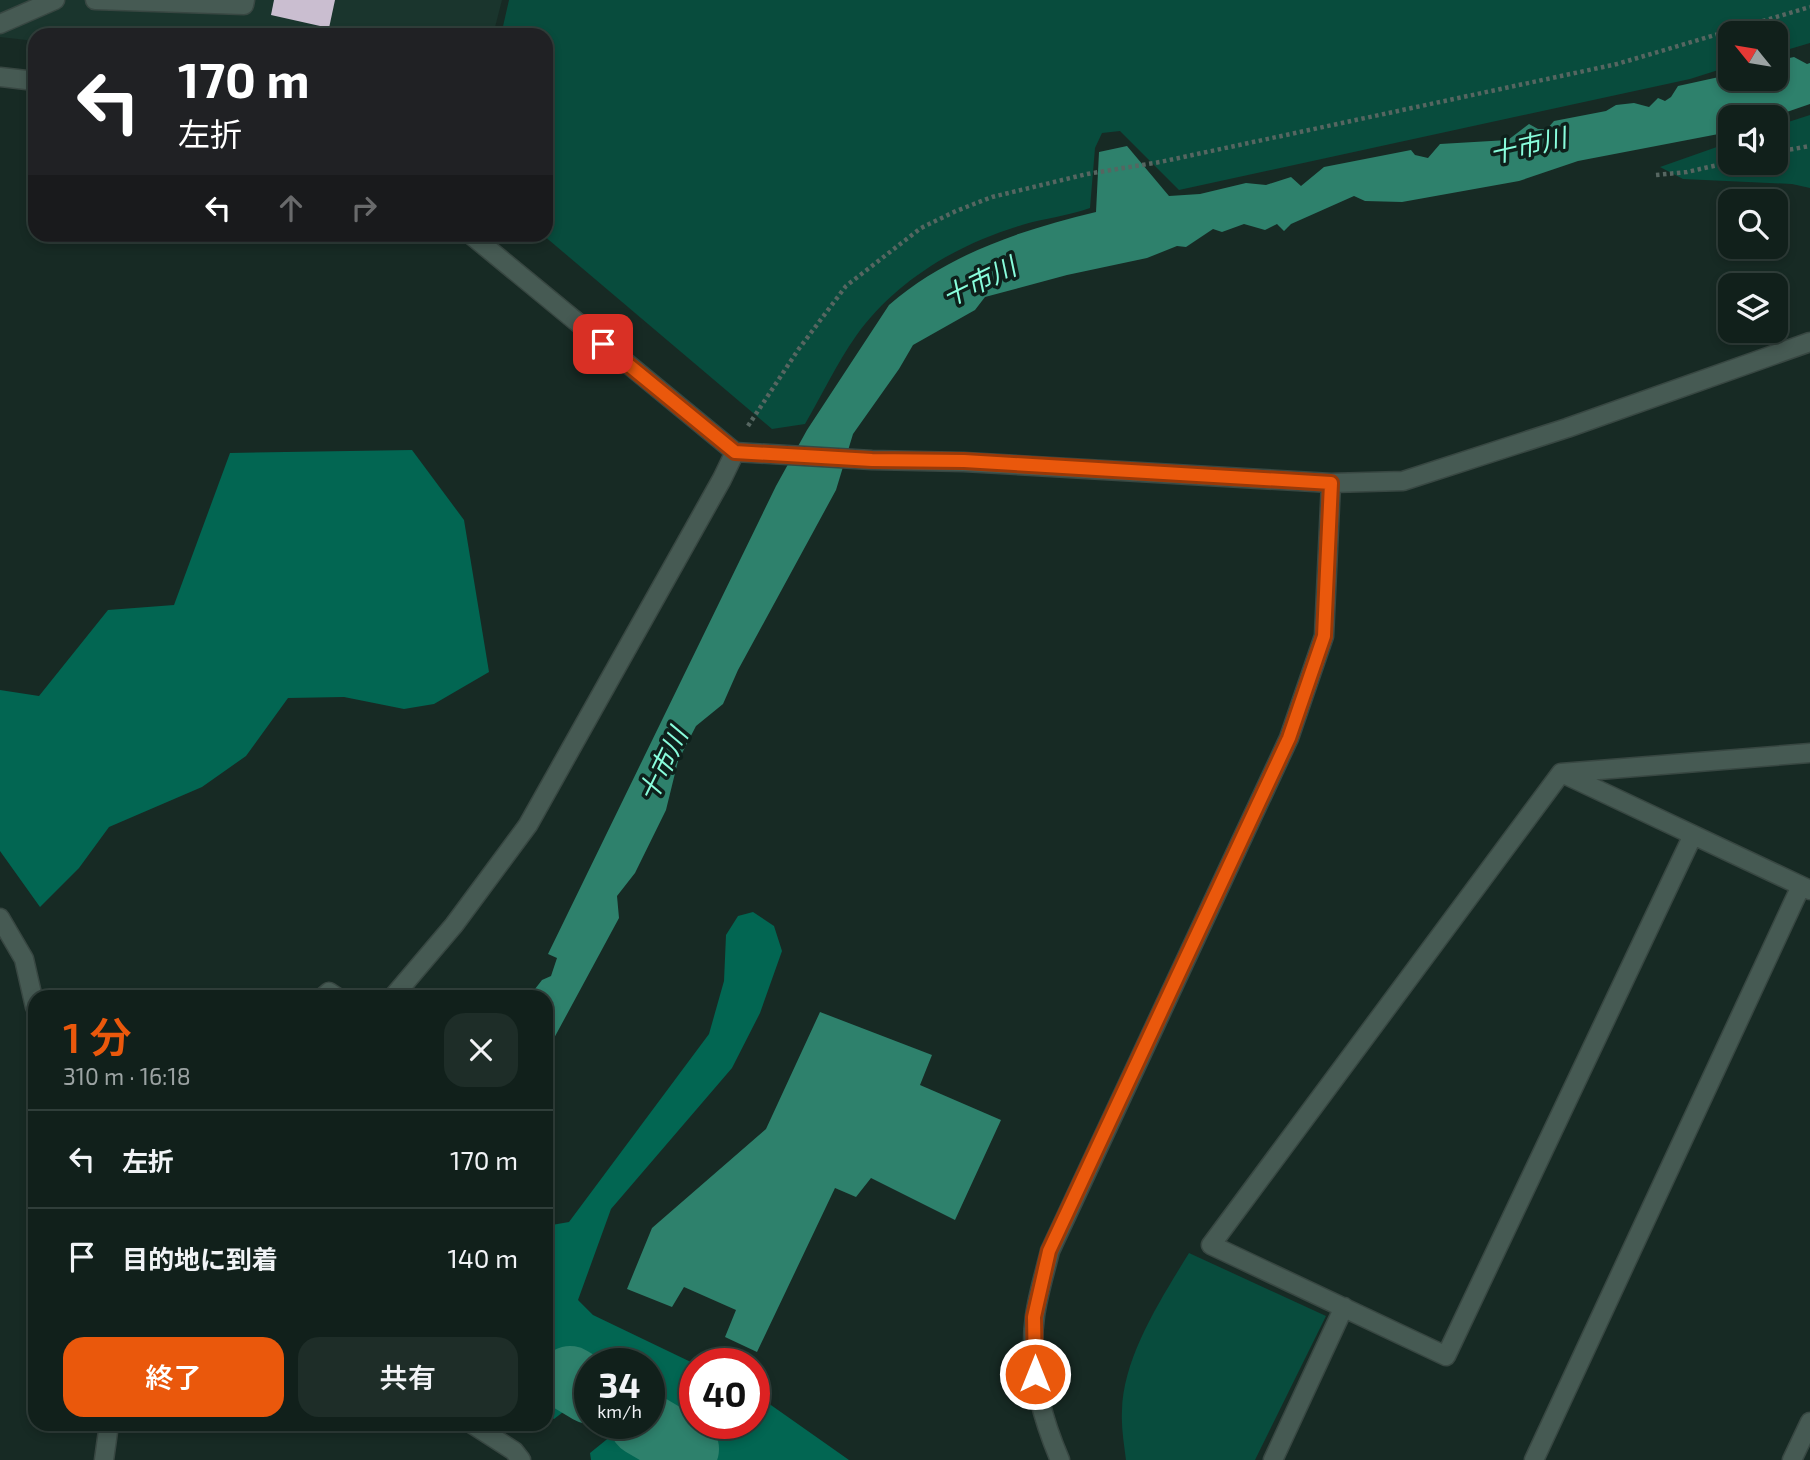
<!DOCTYPE html>
<html lang="ja">
<meta charset="utf-8">
<style>
body{margin:0;font-family:"Exo 2","Noto Sans JP",sans-serif;background:#1e2d28;color:#f1f3f6;height:100vh;display:flex;flex-direction:column;font-size:26px;white-space:nowrap}
*{box-sizing:border-box;margin:0}
p{font-size:23px;color:#9ca3a3}
.icon{flex:none;width:38px;height:38px;fill:none;stroke:currentColor;stroke-width:2;stroke-linecap:round;stroke-linejoin:round}
.map{position:relative;flex:1;overflow:hidden}
.side{position:absolute;left:28px;top:990px;width:525px;height:441px;display:flex;flex-direction:column;background:#11201b;border-radius:21px;box-shadow:0 4px 10px #0003,0 0 0 2px #303e3a}
.side>*{flex:none}
.guide{position:absolute;left:28px;top:28px;width:525px;height:214px;border-radius:21px;box-shadow:0 4px 10px #0003,0 0 0 2px #303e3a;background:#202124;color:#fff;overflow:hidden}
.needle{width:46px;rotate:300deg}
.controls{position:absolute;left:1718px;top:21px;display:grid;gap:14px}
.controls a{display:grid;place-items:center;width:70px;height:70px;border-radius:14px;background:#11201b;box-shadow:0 4px 10px #0003,0 0 0 2px #303e3a;font-size:35px}
.speed{position:absolute;left:574px;top:1348px;display:flex;gap:14px;font-size:35px;font-weight:700;text-align:center}
.speed>*{display:grid;place-content:center;width:91px;height:91px;border-radius:50%;background:#11201b;box-shadow:0 4px 10px #0003,0 0 0 2px #303e3a;line-height:1}
.speed small{font-size:18px;font-weight:400}
.speed .limit{border:10px solid #d22;background:#fff;color:#111}
.pin{position:absolute;display:grid;place-items:center;width:60px;height:60px;color:#fff;margin:-30px;border-radius:14px;box-shadow:0 4px 10px #0006}
.me{position:absolute;width:77px;margin:-38px;rotate:0deg;stroke-linejoin:round;filter:drop-shadow(0 0 5px #0008)}
.turn{display:flex;align-items:center;gap:24px;height:147px;padding:0 35px;font-size:32px}
.turn .icon{width:91px;height:91px;stroke-width:2.5}
.turn b{display:block;font-size:49px;line-height:60px}
.lanes{display:flex;align-items:center;height:66px;padding:0 35px;background:#0003;justify-content:center;gap:35px;direction:ltr}
.lanes .off{opacity:.35}
.round{display:grid;place-items:center;flex:none;width:74px;height:74px;border-radius:21px;background:#1e2d28}
.summary{display:flex;align-items:center;justify-content:space-between;height:119px;padding:0 35px}
h1{font-size:42px;font-weight:600;line-height:52px;color:#ea580c}
.primary-button{display:flex;gap:14px;margin-top:auto;padding:14px 35px}
.primary-button a{flex:1;height:80px;border-radius:21px;background:#ea580c;color:#fff;font-size:28px;font-weight:600;line-height:80px;text-align:center}
.primary-button a+a{background:#1e2d28;color:#f1f3f6}
ul{padding:0;list-style:none}
li{display:flex;align-items:center;gap:21px;height:98px;padding:0 35px;border-top:2px solid #303e3a}
li div{flex:1}
li b{display:block;font-size:26px}
li em{font-style:normal}
.map>svg:first-child{display:block}
.built{fill:#1a352d}
.green{fill:#084c3d}
.forest{fill:#026652}
.water{fill:#2e816c}
.lines{fill:none;stroke-linecap:round;stroke-linejoin:round}
.river{stroke:#2e816c;stroke-width:66}
.building{fill:#cabed0}
.service-casing{stroke:#384742;stroke-width:21}
.minor-casing{stroke:#384742;stroke-width:21}
.tertiary-casing{stroke:#384742;stroke-width:21}
.path{stroke:#566661;stroke-width:4.5;stroke-dasharray:3.5 3.5;stroke-linecap:butt}
.service{stroke:#465a53;stroke-width:18}
.minor{stroke:#465a53;stroke-width:18}
.tertiary{stroke:#465a53;stroke-width:18}
.route-casing{stroke:#983908;stroke-width:18}
.route{stroke:#ea580c;stroke-width:12}
.labels{text-anchor:middle;stroke-width:7;stroke-linejoin:round;paint-order:stroke}
.water-label{font-size:26px;font-style:italic;fill:#89fddc;stroke:#0e201b}
</style>
<div class="map">
<svg width="1810" height="1460" viewBox="0 0 1810 1460">
<rect width="100%" height="100%" fill="#172a24"/>
<!-- built -->
<path class="built" d="M0,0H502L493,35H35V41L0,37Z"/>
<!-- green -->
<path class="green" d="M509,0H1810V43L1776,53V33H1731V66L1690,79L1179,190L1120,131L1102,133L1095,148L1090,208C1068,216 1045,218 1022,225C958,244 896,280 856,336C837,363 822,395 805,424L772,429L543,235L546,234V35H501Z
M1810,115V188L1792,184L1683,179L1660,167L1731,142V163H1776V126Z
M1189,1253L1326,1316L1255,1460H1126C1124,1444 1121,1427 1122,1411C1123,1357 1161,1299 1189,1253Z"/>
<!-- forest -->
<path class="forest" d="M412,450L464,520L489,672L434,704L404,709L344,697L288,698L246,756L202,787L109,827L79,868L40,907L0,851V690L39,696L108,610L174,605L230,453Z
M753,912L774,926L782,951L760,1013L732,1068L611,1209L578,1300L593,1315L695,1364V1423H754V1393L849,1460H591L590,1453L627,1423L668,1450L687,1441L649,1417V1363H590V1379L578,1372L567,1409L554,1419L546,1415V1226L569,1222L709,1034L724,981L726,935L738,916Z"/>
<!-- water -->
<path class="water" d="M1794,57L1807,64L1810,63V104L1772,117H1731V131L1729,132L1578,161L1519,181L1402,202L1365,201L1354,196L1291,224L1284,231L1277,224L1265,230L1244,224L1222,232L1213,229L1186,247L1177,246L1147,258L1067,275L985,297L975,310L913,345L899,369L853,434L836,490L738,670L723,704L696,726L678,761L666,810L635,873L617,896L619,918L546,1053V998H528L542,980L551,976L557,958L548,954L776,486L807,430L889,305C948,254 1021,230 1096,212L1099,152L1127,146L1169,196L1200,194L1246,183L1266,185L1291,177L1301,186L1324,167L1411,150L1415,155L1428,158L1440,144L1508,140L1529,124L1538,129H1547L1554,121L1606,111L1616,105L1634,103L1649,107L1658,98L1665,101L1671,97L1678,86L1719,77L1722,79H1776V61Z
M820,1012L932,1055L920,1085L1001,1120L955,1220L871,1178L856,1197L835,1188L757,1352L725,1337L736,1310L684,1287L672,1307L627,1289L652,1228L766,1129Z"/>
<g class="lines">
<!-- river -->
<path class="river" d="M570,1379L590,1391
M642,1423L686,1449"/>
</g>
<!-- building -->
<path class="building" d="M274,0H335L329,28L271,15Z"/>
<g class="lines">
<defs>
<path id="service" d="M95,0L244,5L245,0
M0,24L55,0
M0,918L24,959L35,1007
M322,998L329,992L338,998
M104,1460L109,1424"/>
<path id="minor" d="M1564,774L1810,890
M1693,835L1446,1356L1211,1245L1561,773L1810,753
M1273,1460L1344,1307
M1534,1460L1801,886"/>
<path id="tertiary" d="M0,77L35,81
M470,234L735,452
M392,998L454,925L528,825L722,479L735,452L872,460L964,462L1331,483L1403,481L1567,428L1810,342
M472,1424L514,1451L521,1460
M1060,1460C1041,1416 1028,1364 1035,1316C1038,1294 1045,1272 1050,1251L1289,738L1324,636L1331,483
M1792,1460L1810,1422"/>
</defs>
<!-- service casing -->
<use href="#service" class="service-casing"/>
<!-- minor casing -->
<use href="#minor" class="minor-casing"/>
<!-- tertiary casing -->
<use href="#tertiary" class="tertiary-casing"/>
<!-- path -->
<path class="path" d="M1776,152L1810,146
M1656,175L1687,172L1731,162
M748,426L798,350L846,286L921,228L956,211L992,197L1087,174L1160,162L1617,64L1810,7"/>
<!-- service -->
<use href="#service" class="service"/>
<!-- minor -->
<use href="#minor" class="minor"/>
<!-- tertiary -->
<use href="#tertiary" class="tertiary"/>
</g>
<g class="lines">
<defs>
<path id="route" d="M603,344L735,452L872,460L964,461L1331,483L1324,636L1289,738L1049,1251L1034,1317L1035,1374"/>
</defs>
<!-- route casing -->
<use href="#route" class="route-casing"/>
<!-- route -->
<use href="#route" class="route"/>
</g>
<g class="labels">
<!-- water labels -->
<g class="water-label">
<text transform="translate(1528 146) rotate(-13)" y="9">十市川</text>
<text transform="translate(979 282) rotate(-26)" y="9">十市川</text>
<text transform="translate(663 765) rotate(-64)" y="9">十市川</text>
</g>
</g>
</svg>
<div class="controls">
<a><svg class="needle" viewBox="-14 -14 28 28"><path d="M0-13l5 13h-10z" fill="#e53935"/><path d="M0 13l5-13h-10z" fill="#9ca3a3"/></svg></a>
<a><svg class="icon" aria-label="sound" viewBox="0 0 24 24"><path d="M4 9h4l5-4v14l-5-4H4zM17 9q2 3 0 6"/></svg></a>
<a><svg class="icon" aria-label="search" viewBox="0 0 24 24"><circle cx="10" cy="10" r="6"/><path d="M15 15l6 6"/></svg></a>
<a><svg class="icon" aria-label="layers" viewBox="0 0 24 24"><path d="M12 4l9 5-9 5-9-5zM3 14l9 5 9-5"/></svg></a>
</div>
<div class="speed"><div>34<small>km/h</small></div><div class="limit">40</div></div>
<div class="pin" style="left:603px;top:344px;background:#d93025"><svg class="icon" aria-label="arrive" viewBox="0 0 24 24"><path d="M6 21V4h12l-3 4 3 4H6"/></svg></div>
<svg class="me" style="left:1035px;top:1374px" viewBox="-20 -20 40 40"><circle r="17" fill="#ea580c" stroke="#fff" stroke-width="3"/><path d="M0-11L8 9 0 5-8 9z" fill="#fff"/></svg>
<div class="guide">
<div class="turn"><svg class="icon" aria-label="left" viewBox="0 0 24 24"><path d="M17 20v-9H6M10 6l-5 5 5 5"/></svg><div><b>170 m</b>左折</div></div>
<div class="lanes"><svg class="icon" aria-label="left" viewBox="0 0 24 24"><path d="M17 20v-9H6M10 6l-5 5 5 5"/></svg><svg class="icon off" aria-label="ahead" viewBox="0 0 24 24"><path d="M12 20V5M6 11l6-6 6 6"/></svg><svg class="icon off" aria-label="right" viewBox="0 0 24 24"><path d="M7 20v-9h11M14 6l5 5-5 5"/></svg></div>
</div>
<section class="side">
<div class="summary"><div><h1>1 分</h1><p>310 m · 16:18</p></div><a class="round"><svg class="icon" aria-label="close" viewBox="0 0 24 24"><path d="M6 6l12 12M18 6L6 18"/></svg></a></div>
<ul>
<li><svg class="icon" aria-label="left" viewBox="0 0 24 24"><path d="M17 20v-9H6M10 6l-5 5 5 5"/></svg><div><b>左折</b></div><em>170 m</em></li>
<li><svg class="icon" aria-label="arrive" viewBox="0 0 24 24"><path d="M6 21V4h12l-3 4 3 4H6"/></svg><div><b>目的地に到着</b></div><em>140 m</em></li>
</ul>
<div class="primary-button"><a>終了</a><a>共有</a></div>
</section>
</div>
